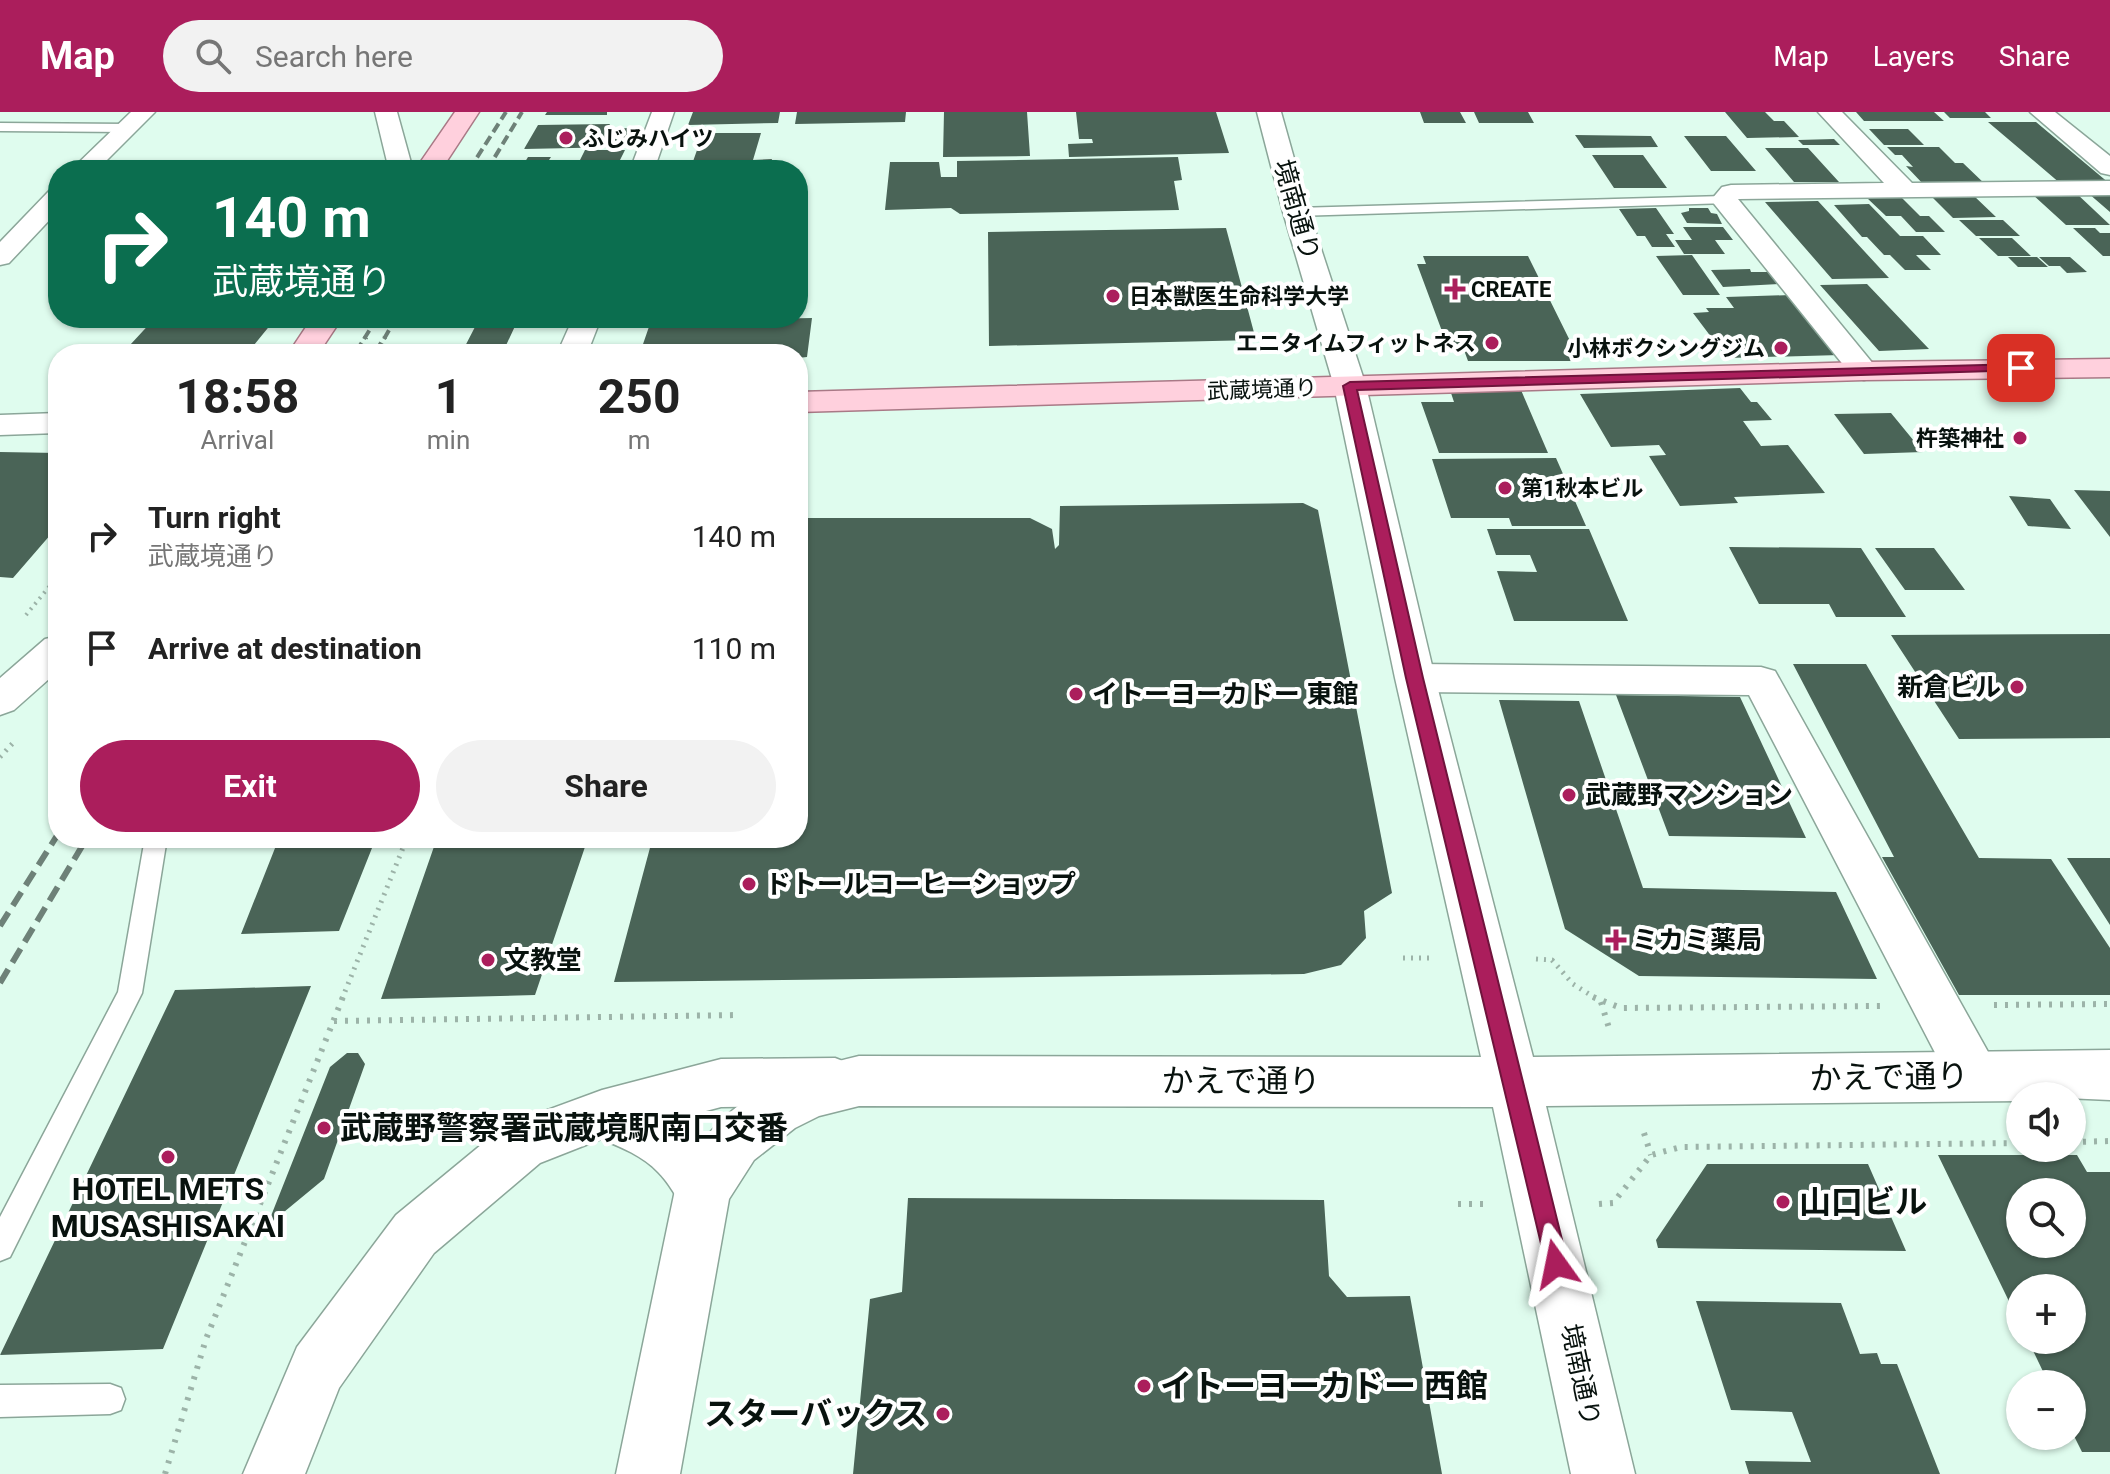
<!DOCTYPE html>
<meta charset="utf-8">
<style>
body{margin:0;font-family:Roboto,"Noto Sans JP",sans-serif;background:#f2f2f2;color:#222;height:100vh;display:flex;flex-direction:column;font-size:30px;white-space:nowrap}
*{box-sizing:border-box;margin:0}
p{font-size:26px;color:#767676}
.icon{flex:none;width:44px;height:44px;fill:none;stroke:currentColor;stroke-width:2;stroke-linecap:round;stroke-linejoin:round}
.map{position:relative;flex:1;overflow:hidden}
.sheet{position:absolute;left:48px;top:232px;width:760px;height:504px;display:flex;flex-direction:column;background:#fff;border-radius:32px;box-shadow:0 2px 6px #0004}
.sheet>*{flex:none}
.top-card{position:absolute;left:48px;top:48px;width:760px;height:168px;border-radius:32px;box-shadow:0 2px 6px #0004;background:#0b6e4f;color:#fff;overflow:hidden}
.buttons{position:absolute;left:2006px;top:970px;display:grid;gap:16px}
.buttons a{display:grid;place-items:center;width:80px;height:80px;border-radius:50%;background:#fff;box-shadow:0 2px 6px #0004;font-size:40px}
.pin{position:absolute;display:grid;place-items:center;width:68px;height:68px;color:#fff;margin:-34px;border-radius:16px;box-shadow:0 4px 12px #0006}
.me{position:absolute;width:88px;margin:-44px;rotate:348deg;stroke-linejoin:round;filter:drop-shadow(0 0 6px #0008)}
.turn{display:flex;align-items:center;gap:28px;height:168px;padding:0 32px;font-size:36px}
.turn .icon{width:104px;height:104px;stroke-width:2.5}
.turn b{display:block;font-size:56px;line-height:68px}
.eta{display:flex;justify-content:space-evenly;align-items:center;height:136px;text-align:center}
.eta b{font-size:48px;font-weight:700;line-height:56px}
.button{display:flex;gap:16px;margin-top:auto;padding:16px 32px}
.button a{flex:1;height:92px;border-radius:48px;background:#ab1e5c;color:#fff;font-size:32px;font-weight:700;line-height:92px;text-align:center}
.button a+a{background:#f2f2f2;color:#222}
ul{padding:0;list-style:none}
li{display:flex;align-items:center;gap:24px;height:112px;padding:0 32px}
li div{flex:1}
li b{display:block;font-size:30px}
li em{font-style:normal}
header{display:flex;align-items:center;gap:48px;box-sizing:border-box;height:112px;padding:0 40px;background:#ab1e5c;color:#fff}
header strong{font-size:38px}
nav{display:flex;gap:44px;margin-inline-start:auto;font-size:28px}
.search{width:560px;height:72px;background:#f2f2f2;display:flex;align-items:center;gap:20px;box-sizing:border-box;padding:0 28px;border-radius:44px;color:#767676;font-size:30px}
.map>svg:first-child{display:block}
.building{fill:#4a6457;fill-rule:evenodd}
.lines{fill:none;stroke-linecap:round;stroke-linejoin:round}
.lane-casing{stroke:#8ba699;stroke-width:3}
.street-casing{stroke:#8ba699;stroke-width:3}
.secondary-casing{stroke:#8ba699;stroke-width:3}
.primary-casing{stroke:#a97986;stroke-width:3}
.path-far2{stroke:#9cb3a8;stroke-width:4;stroke-dasharray:2 5;stroke-linecap:butt}
.path-far1{stroke:#9cb3a8;stroke-width:5;stroke-dasharray:2 6;stroke-linecap:butt}
.path{stroke:#9cb3a8;stroke-width:6;stroke-dasharray:3 8;stroke-linecap:butt}
.lane{fill:#fff;fill-rule:evenodd}
.street{fill:#fff;fill-rule:evenodd}
.secondary{fill:#fff;fill-rule:evenodd}
.primary{fill:#ffd0dd;fill-rule:evenodd}
.rail-far2{stroke:#6e8178;stroke-width:4;stroke-dasharray:10 5;stroke-linecap:butt}
.rail-far1{stroke:#6e8178;stroke-width:5;stroke-dasharray:13 6;stroke-linecap:butt}
.rail{stroke:#6e8178;stroke-width:6;stroke-dasharray:16 8;stroke-linecap:butt}
.route{fill:#ab1e5c;stroke:#6f143c;stroke-width:2}
.poi-dot{fill:#ab1e5c;stroke:#fff;stroke-width:3}
.labels{text-anchor:middle;stroke-width:8;stroke-linejoin:round;paint-order:stroke}
.far-poi-label{font-size:22px;font-weight:bold;fill:#08120e;stroke:#fff;text-anchor:start}
.far-street-label{font-size:22px;fill:#08120e;stroke:#fff}
.street-label{font-size:26px;fill:#08120e;stroke:#fff}
.poi-label{font-size:26px;font-weight:bold;fill:#08120e;stroke:#fff;text-anchor:start}
.near-street-label{font-size:32px;fill:#08120e;stroke:#fff}
.near-poi-label{font-size:32px;font-weight:bold;fill:#08120e;stroke:#fff;text-anchor:start}
</style>
<header>
<strong>Map</strong>
<div class="search"><svg class="icon" aria-label="search" viewBox="0 0 24 24"><circle cx="10" cy="10" r="6"/><path d="M15 15l6 6"/></svg>Search here</div>
<nav><a>Map</a><a>Layers</a><a>Share</a></nav>
</header>
<div class="map">
<svg width="2110" height="1362" viewBox="0 0 2110 1362">
<rect width="100%" height="100%" fill="#dffcee"/>
<!-- building -->
<path class="building" d="M547,0H607V3H545Z
M693,0H780L778,11L688,13Z
M797,0H906L905,10L795,12Z
M944,0H1027L1030,44L943,45Z
M1076,0H1216L1229,41L1069,45L1068,32L1093,31L1092,27H1079Z
M1420,0H1460L1466,11H1424Z
M1474,0H1528L1534,11H1479Z
M1725,0H1765L1774,9H1784L1799,25L1747,26Z
M1856,0H1934L1944,9H1864Z
M1944,0H1985L1991,6H1950Z
M1988,10H2036L2110,72H2061Z
M610,12L607,17L630,16L621,35L524,37L538,13Z
M1869,17H1908L1924,33H1884Z
M703,21H761L753,48L772,47L769,58H690Z
M1575,23L1651,24L1658,35L1584,36Z
M1684,24H1726L1756,59H1711Z
M1834,27L1840,33H1803L1798,28Z
M1887,35H1939L1955,51H1963L1987,74L1924,73L1906,54L1913,55L1902,43H1895Z
M1765,36H1808L1839,70H1794Z
M585,38H625L619,50H579Z
M1592,43H1643L1667,76H1614Z
M528,45H551L547,51H560L555,58H520Z
M1178,45L1182,68L1174,69L1179,98L960,102L951,96L885,98L890,50H939L941,65H957V49Z
M2031,81H2076L2110,113H2066Z
M2088,81H2110V100Z
M1930,83H1973L1996,105L1953,106Z
M1901,85L1920,104H1929L1945,120H1916L1901,104H1886L1867,86Z
M1818,89L1889,166L1832,167L1765,90Z
M1869,92L1900,124H1923L1941,143H1916L1931,158H1905L1890,143H1884L1867,125H1862L1834,93Z
M1656,96L1674,122H1666L1675,135H1652L1645,124H1637L1619,97Z
M1689,96H1708L1711,101L1717,102L1722,112L1687,111L1681,101L1689,99Z
M1959,108H2003L2020,124H1976Z
M1683,115H1723L1733,128H1715L1725,142H1684L1675,128H1692Z
M1226,116L1256,228L989,234L988,120Z
M2073,116H2095L2100,121H2110V144H2103Z
M1979,126H2012L2031,144H1998Z
M1692,143L1720,183H1683L1656,144Z
M1423,144H1528L1580,249H1468L1464,238H1449L1417,152H1426Z
M2008,145H2037L2048,155H2018Z
M2039,145H2070L2087,160L2067,161L2060,154H2049Z
M1750,157L1751,160H1770L1779,172L1723,175L1711,158Z
M1867,172L1929,237L1879,239L1820,173Z
M1790,183L1840,243L1727,246L1693,201L1709,200L1706,196H1734L1726,185Z
M155,206H276L254,233H130Z
M652,206L720,208L812,206L807,245L798,246V242H629L642,235Z
M516,212L502,242H461L476,213Z
M1740,276L1751,290H1757L1772,308L1743,309L1761,334L1788,333L1825,381L1734,385L1738,391L1680,394L1649,344L1666,343L1659,333L1611,335L1580,282Z
M1450,278H1521L1548,341H1439L1421,290H1454Z
M1891,301L1923,340L1864,342L1834,302Z
M0,340L58,341V414L13,466L0,465Z
M1556,346L1586,414H1512L1509,406H1451L1432,347Z
M2074,378L2110,379V425Z
M2009,384L2050,387L2071,417L2028,414Z
M1303,391L1318,398L1392,781L1364,799L1366,826L1341,853L1304,862L614,870L651,732L672,733L673,726H798V406H1030L1052,417L1055,437L1059,433L1060,394Z
M1487,417H1589L1628,509H1514L1497,459L1537,460L1530,443H1496Z
M1729,435L1861,436L1906,505H1836L1829,492H1759Z
M1875,436H1934L1965,478H1905Z
M2110,522V626L1959,627L1891,523Z
M1793,552H1866L1979,746L2051,747L2110,836V883H1959L1882,745H1894Z
M1616,583L1740,585L1806,726L1669,724Z
M1499,588L1579,589L1643,776L1836,780L1877,867L1639,864L1565,817Z
M279,726H376L339,819L241,822Z
M437,726H588L535,883L381,887Z
M2067,746H2110V813Z
M311,874L163,1237L0,1243L175,878Z
M347,941H358L365,952L324,1067L267,1114L330,955Z
M1938,1043H2077L2087,1060H2110V1340H2082L2072,1320V1272H2049L2028,1228H2072V1176H2020V1212ZM2020,1080H2072V1132H2020Z
M1707,1052H1868L1906,1139L1658,1136L1656,1128Z
M908,1086L1324,1088L1329,1164L1347,1185L1410,1184L1442,1362H853L870,1187L902,1180Z
M1696,1189L1841,1191L1860,1242L1877,1241L1881,1252H1897L1940,1362H1749L1745,1349L1811,1350L1792,1300L1731,1298Z"/>
<g class="lines">
<defs>
<path id="lane" d="M0,11L128,12L134,16L128,20L0,19Z
M1724,84L1731,88L1729,91L1296,104L1289,100L1296,96Z
M145,726H167L142,881L10,1145L0,1149V1105L118,880Z
M110,1272L121,1276L125,1287L121,1298L110,1302L0,1305V1273Z"/>
<path id="street" d="M131,0H155L97,58H71Z
M375,0H397L413,58H389Z
M652,0H674L654,58H630Z
M1818,0H1842L1912,71L2110,69V83L1738,87L1879,259L1875,265L1864,268L1853,265L1711,88L1722,75L1731,73L1884,71Z
M2030,0H2055L2110,44V63L2101,61Z
M58,76V99L9,151L0,153V130L49,79Z
M573,206H601L587,242H557Z
M58,524V559L14,598L0,603V566L45,527Z
M1415,552L1761,555L1775,559L1992,947L1999,964L1992,981L1974,987L1956,981L1749,583L1415,580L1401,576L1396,566L1401,556Z
M835,946L853,953L860,970L853,987L835,994L721,995L672,1008C699,1026 717,1048 730,1078L722,1097L703,1105C673,1092 678,1080 658,1060C643,1044 621,1035 601,1027L540,1051L434,1141L339,1276L305,1362H243L297,1235L396,1103L504,1014L602,978L721,947Z"/>
<path id="secondary" d="M1257,0H1281L1309,100L1366,274L1435,566L1533,945L2110,938V988L2020,984V989L1546,994L1635,1362H1571L1493,995L859,994L819,1004L795,1016L754,1048L729,1087L680,1362H616L675,1078C710,993 775,964 859,944L1481,945L1395,566L1334,274L1283,100Z
M58,301V321L0,323V303Z"/>
<path id="primary" d="M455,0H479L441,58H415Z
M312,206H342L318,242H288Z
M2110,247V265L1864,268L798,300V280L1864,250Z"/>
</defs>
<!-- lane casing -->
<use href="#lane" class="lane-casing"/>
<!-- street casing -->
<use href="#street" class="street-casing"/>
<!-- secondary casing -->
<use href="#secondary" class="secondary-casing"/>
<!-- primary casing -->
<use href="#primary" class="primary-casing"/>
<!-- path-far2 -->
<path class="path-far2" d="M26,503L58,464"/>
<!-- path-far1 -->
<path class="path-far1" d="M0,645L13,631
M1403,846H1430
M1536,847L1552,848L1573,872L1597,887
M342,887L407,726"/>
<!-- path -->
<path class="path" d="M1593,885L1621,896L1880,894
M1601,890L1609,916
M1994,893L2110,892
M334,909L739,903
M1644,1021L1651,1043
M2072,1030L2110,1029
M1458,1092H1485
M1599,1092L1613,1091L1651,1043L1681,1035L2020,1031
M165,1362L206,1227L343,885"/>
<!-- lane -->
<use href="#lane" class="lane"/>
<!-- street -->
<use href="#street" class="street"/>
<!-- secondary -->
<use href="#secondary" class="secondary"/>
<!-- primary -->
<use href="#primary" class="primary"/>
<!-- rail-far2 -->
<path class="rail-far2" d="M469,58L506,0
M487,58L522,0
M364,227L377,206
M384,227L396,206"/>
<!-- rail-far1 -->
<path class="rail-far1" d="M355,242L366,225
M375,242L385,225"/>
<!-- rail -->
<path class="rail" d="M0,814L58,722
M0,871L87,726"/>
</g>
<!-- route -->
<path class="route" d="M2021,252L2025,253V258L1357,278L1423,566L1568,1152L1565,1161L1556,1164L1548,1161L1406,566L1343,274L1350,270Z"/>
<!-- markers -->
<g class="poi-dot">
<circle cx="566" cy="26" r="8"/>
<path d="M1451 165h8v8h8v8h-8v8h-8v-8h-8v-8h8z"/>
<circle cx="1113" cy="184" r="8"/>
<circle cx="1492" cy="231" r="8"/>
<circle cx="1781" cy="236" r="8"/>
<circle cx="2020" cy="326" r="8"/>
<circle cx="1505" cy="376" r="8"/>
<circle cx="2017" cy="575" r="8"/>
<circle cx="1076" cy="582" r="8"/>
<circle cx="1569" cy="683" r="8"/>
<circle cx="749" cy="772" r="8"/>
<path d="M1612 816h8v8h8v8h-8v8h-8v-8h-8v-8h8z"/>
<circle cx="488" cy="848" r="8"/>
<circle cx="324" cy="1016" r="8"/>
<circle cx="168" cy="1045" r="8"/>
<circle cx="1783" cy="1090" r="8"/>
<circle cx="1144" cy="1274" r="8"/>
<circle cx="943" cy="1302" r="8"/>
</g>
<g class="labels">
<!-- far-poi labels -->
<g class="far-poi-label">
<text x="582" y="34">ふじみハイツ</text>
<text x="1471" y="185">CREATE</text>
<text x="1129" y="192">日本獣医生命科学大学</text>
<text x="1476" y="239" text-anchor="end">エニタイムフィットネス</text>
<text x="1765" y="244" text-anchor="end">小林ボクシングジム</text>
<text x="2004" y="334" text-anchor="end">杵築神社</text>
<text x="1521" y="384">第1秋本ビル</text>
</g>
<!-- far-street labels -->
<g class="far-street-label">
<text transform="translate(1262 277) rotate(-2)" y="8">武蔵境通り</text>
</g>
<!-- street labels -->
<g class="street-label">
<text transform="translate(1297 98) rotate(74)" y="9">境南通り</text>
<text transform="translate(1581 1263) rotate(78)" y="9">境南通り</text>
</g>
<!-- poi labels -->
<g class="poi-label">
<text x="2001" y="584" text-anchor="end">新倉ビル</text>
<text x="1092" y="591">イトーヨーカドー 東館</text>
<text x="1585" y="692">武蔵野マンション</text>
<text x="765" y="781">ドトールコーヒーショップ</text>
<text x="1632" y="837">ミカミ薬局</text>
<text x="504" y="857">文教堂</text>
</g>
<!-- near-street labels -->
<g class="near-street-label">
<text transform="translate(1889 965) rotate(-1)" y="11">かえで通り</text>
<text x="1241" y="980">かえで通り</text>
</g>
<!-- near-poi labels -->
<g class="near-poi-label">
<text x="340" y="1027">武蔵野警察署武蔵境駅南口交番</text>
<text x="168" y="1088" text-anchor="middle">HOTEL METS<tspan x="168" dy="37">MUSASHISAKAI</tspan></text>
<text x="1799" y="1101">山口ビル</text>
<text x="1160" y="1285">イトーヨーカドー 西館</text>
<text x="927" y="1313" text-anchor="end">スターバックス</text>
</g>
</g>
</svg>
<div class="buttons">
<a><svg class="icon" aria-label="sound" viewBox="0 0 24 24"><path d="M4 9h4l5-4v14l-5-4H4zM17 9q2 3 0 6"/></svg></a>
<a><svg class="icon" aria-label="search" viewBox="0 0 24 24"><circle cx="10" cy="10" r="6"/><path d="M15 15l6 6"/></svg></a>
<a>+</a>
<a>−</a>
</div>
<div class="pin" style="left:2021px;top:256px;background:#d93025"><svg class="icon" aria-label="arrive" viewBox="0 0 24 24"><path d="M6 21V4h12l-3 4 3 4H6"/></svg></div>
<svg class="me" style="left:1556px;top:1152px" viewBox="-20 -20 40 40"><path d="M0-17L14 15 0 8-14 15z" fill="#ab1e5c" stroke="#fff" stroke-width="4"/></svg>
<div class="top-card">
<div class="turn"><svg class="icon" aria-label="right" viewBox="0 0 24 24"><path d="M7 20v-9h11M14 6l5 5-5 5"/></svg><div><b>140 m</b>武蔵境通り</div></div>
</div>
<section class="sheet">
<div class="eta">
<div><b>18:58</b><p>Arrival</p></div>
<div><b>1</b><p>min</p></div>
<div><b>250</b><p>m</p></div>
</div>
<ul>
<li><svg class="icon" aria-label="right" viewBox="0 0 24 24"><path d="M7 20v-9h11M14 6l5 5-5 5"/></svg><div><b>Turn right</b><p>武蔵境通り</p></div><em>140 m</em></li>
<li><svg class="icon" aria-label="arrive" viewBox="0 0 24 24"><path d="M6 21V4h12l-3 4 3 4H6"/></svg><div><b>Arrive at destination</b></div><em>110 m</em></li>
</ul>
<div class="button"><a>Exit</a><a>Share</a></div>
</section>
</div>
